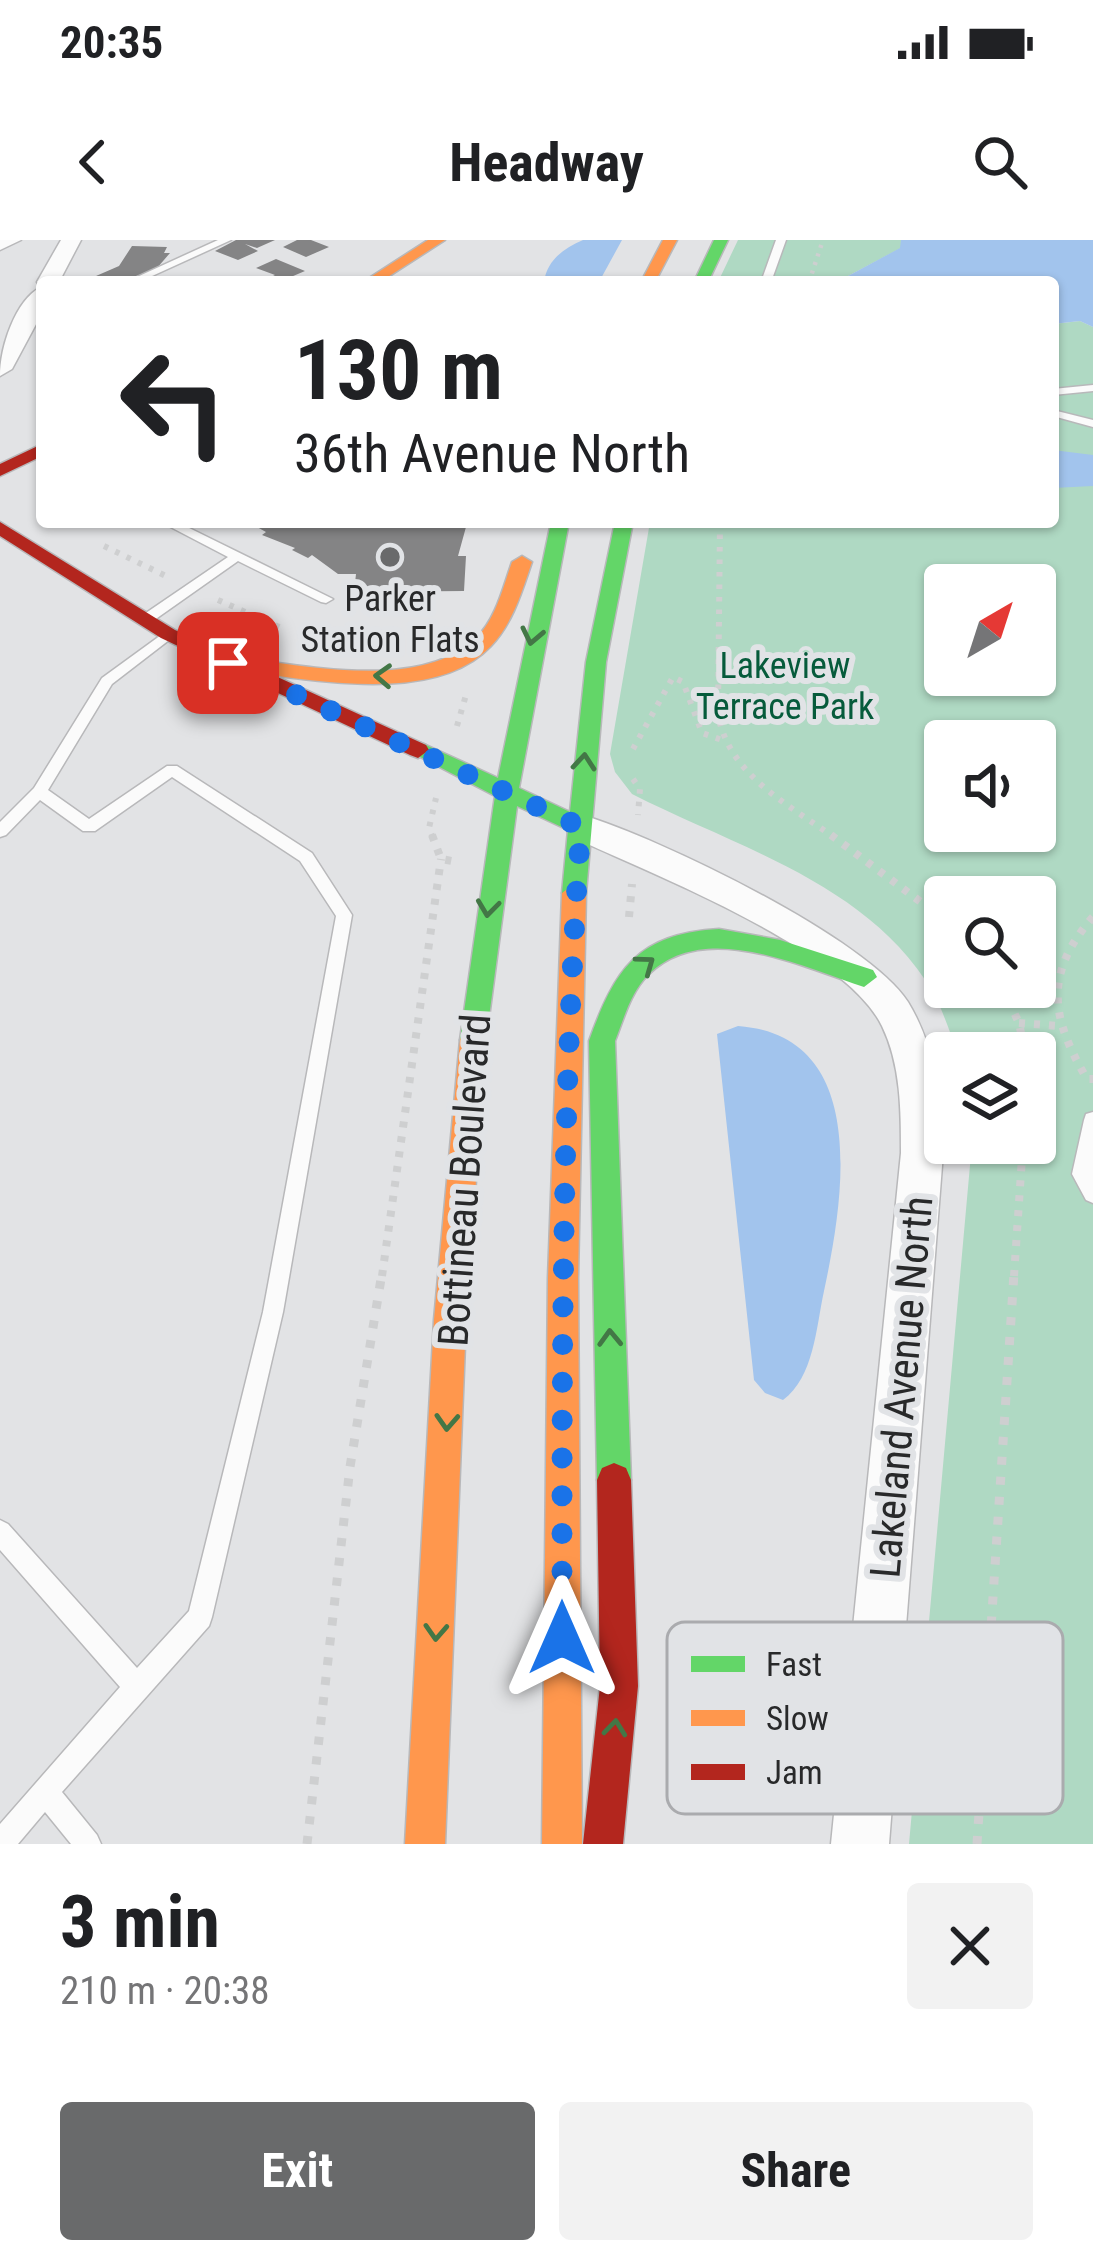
<!DOCTYPE html>
<meta charset="utf-8">
<style>
body{margin:0;font-family:"Roboto Condensed",sans-serif;background:#f2f2f2;color:#202124;height:100vh;display:flex;flex-direction:column;font-size:45px;white-space:nowrap}
*{box-sizing:border-box;margin:0}
p{font-size:39px;color:#757577}
.icon{flex:none;width:66px;height:66px;fill:none;stroke:currentColor;stroke-width:2;stroke-linecap:round;stroke-linejoin:round}
.map{position:relative;height:1604px;overflow:hidden}
.drawer{display:flex;flex-direction:column;background:#fff;flex:1}
.drawer>*{flex:none}
.guide{position:absolute;left:36px;top:36px;width:1023px;height:252px;border-radius:12px;box-shadow:0 3px 9px #0004;background:#fff;color:#202124;overflow:hidden}
.needle{width:78px;rotate:39deg}
.buttons{position:absolute;left:924px;top:324px;display:grid;gap:24px}
.buttons a{display:grid;place-items:center;width:132px;height:132px;border-radius:12px;background:#fff;box-shadow:0 3px 9px #0004;font-size:60px}
.pin{position:absolute;display:grid;place-items:center;width:102px;height:102px;color:#fff;margin:-51px;border-radius:24px;box-shadow:0 6px 18px #0006}
.me{position:absolute;width:132px;margin:-66px;rotate:0deg;stroke-linejoin:round;filter:drop-shadow(0 0 9px #0008)}
.turn{display:flex;align-items:center;gap:42px;height:252px;padding:0 60px;font-size:54px}
.turn .icon{width:156px;height:156px;stroke-width:2.5}
.turn b{display:block;font-size:84px;line-height:102px}
.round{display:grid;place-items:center;flex:none;width:126px;height:126px;border-radius:12px;background:#f2f2f2}
.head{display:flex;align-items:center;justify-content:space-between;height:204px;padding:0 60px}
h1{font-size:72px;font-weight:700;line-height:90px}
.action{display:flex;gap:24px;margin-top:auto;padding:24px 60px}
.action a{flex:1;height:138px;border-radius:12px;background:#696a6b;color:#fff;font-size:48px;font-weight:700;line-height:138px;text-align:center}
.action a+a{background:#f2f2f2;color:#202124}
.status{display:flex;justify-content:space-between;align-items:center;height:84px;padding:0 60px;background:#fff;direction:ltr}
.status svg{height:33px;fill:currentColor}
header{display:flex;justify-content:space-between;align-items:center;height:156px;padding:0 60px;background:#fff;font-size:54px;font-weight:700}
.map>svg:first-child{display:block}
.green{fill:#afd9c3;fill-rule:evenodd}
.water{fill:#a2c4ed}
.building{fill:#848485}
.lines{fill:none;stroke-linecap:round;stroke-linejoin:round}
.lane-casing{stroke:#b8b8ba;stroke-width:3}
.street-casing{stroke:#b8b8ba;stroke-width:3}
.fast-casing{stroke:#b8b8ba;stroke-width:3}
.slow-casing{stroke:#b8b8ba;stroke-width:3}
.jam-casing{stroke:#b8b8ba;stroke-width:3}
.path-far3{stroke:#cecfd0;stroke-width:4.5;stroke-dasharray:3 6;stroke-linecap:butt}
.path-far2{stroke:#cecfd0;stroke-width:6;stroke-dasharray:4.5 8;stroke-linecap:butt}
.path-far1{stroke:#cecfd0;stroke-width:8;stroke-dasharray:6 9;stroke-linecap:butt}
.path{stroke:#cecfd0;stroke-width:9;stroke-dasharray:8 12;stroke-linecap:butt}
.lane{fill:#fbfbfb;fill-rule:evenodd}
.street{fill:#fbfbfb;fill-rule:evenodd}
.fast{fill:#63d668;fill-rule:evenodd}
.slow{fill:#ff974d;fill-rule:evenodd}
.jam{fill:#b3261e;fill-rule:evenodd}
.oneway{stroke:#437746}
.route{stroke:#1a73e8;stroke-width:21;stroke-dasharray:0 37.8}
.poi-dot{fill:#696a6b;stroke:#e1e3e6;stroke-width:4.5}
.labels{text-anchor:middle;stroke-width:12;stroke-linejoin:round;paint-order:stroke}
.far-poi-label{font-size:36px;fill:#28292a;stroke:#e1e3e6}
.far-park-label{font-size:36px;fill:#065b3b;stroke:#e1e3e6}
.street-label{font-size:42px;fill:#28292a;stroke:#e1e3e6}
.key{fill:#e1e3e6;stroke:#aaabae;stroke-width:3}
.key-label{font-size:33px;fill:#28292a}
</style>
<div class="status"><b>20:35</b><svg viewBox="0 0 49 12"><path d="M0 12V9h3v3zM5 12V6h3v6zM10 12V3h3v9zM15 12V0h3v12zM26 1h20v11H26zM47 4h2v5h-2z"/></svg></div>
<header><svg class="icon" aria-label="back" viewBox="0 0 24 24"><path d="M15 5l-7 7 7 7"/></svg>Headway<svg class="icon" aria-label="search" viewBox="0 0 24 24"><circle cx="10" cy="10" r="6"/><path d="M15 15l6 6"/></svg></header>
<div class="map">
<svg width="1093" height="1604" viewBox="0 0 1093 1604">
<rect width="100%" height="100%" fill="#e2e3e5"/>
<!-- green -->
<path class="green" d="M738,0H901V8L848,36L846,42H718Z
M1080,81L1093,87V1604H909L972,903H1035V813H958C950,793 943,771 933,752C868,643 738,608 632,554L615,532L610,514L650,282H1053V84ZM945,345H1035V435H945ZM945,501H1035V591H945ZM945,657H1035V747H945Z"/>
<!-- water -->
<path class="water" d="M583,0H622L599,42H544C547,20 564,8 583,0Z
M901,0H1093V87L1080,81L1053,84V42H846L848,36L900,8Z
M1053,210L1093,215V246L1053,248Z
M738,786C872,796 843,962 824,1051C816,1088 814,1137 783,1160L765,1153L754,1140L717,794Z"/>
<!-- building -->
<path class="building" d="M236,0H275L257,8L245,4L258,11L238,20L215,11Z
M297,0H311L329,7L306,17L283,7Z
M132,6L167,7L164,13H170L157,28L122,42L96,36L119,26Z
M276,19L305,31L279,42L269,38L275,35L256,28Z
M238,282H461L466,287L458,316H466L464,351L354,352L356,334H338L312,315L308,318L292,310L295,308L262,295L266,292L257,287Z"/>
<g class="lines">
<defs>
<path id="lane" d="M218,0H231L139,42H126Z
M776,0H786L771,42H761Z
M1093,145V151L1053,155V149Z
M1053,170L1093,180V187L1053,176Z
M161,282H177L333,359L326,363L321,362L238,321L150,383H140V377L228,317Z
M168,390L173,391V397L112,444L48,550L89,579L167,526H177L312,613L352,675L283,1072L212,1377L209,1386L62,1552L97,1595L101,1604H71L45,1572L18,1604H0V1584L120,1447L0,1310V1280L8,1284L137,1428L189,1371L263,1072L336,676L300,621L172,537L95,591H83L40,560L6,595L0,597V582L34,548L102,438Z
M1093,872V963L1086,960L1072,934L1084,880L1086,874Z"/>
<path id="street" d="M0,0H21L0,10Z
M61,0H81L59,42H42V73L12,129L0,136C0,108 15,60 41,47L37,42Z
M582,575C657,597 867,698 908,762C936,808 941,860 943,913L889,1604H831L901,913C901,871 901,825 882,786C844,708 649,633 570,596L565,587L570,578Z"/>
<path id="fast" d="M714,0H728L708,42H694Z
M551,282H569L519,548L570,572L586,422L615,282H633L606,422L586,653L574,662L562,653L568,590L517,566L486,800L483,808H463L460,800L495,556L407,510L418,502L426,505L498,538Z
M719,689L780,700L873,730L877,737L864,747C802,727 705,679 649,734C631,751 624,778 615,801L631,1240L626,1252L614,1257L602,1252L597,1240L589,801C615,729 637,694 719,689Z"/>
<path id="slow" d="M428,0H445L380,42H363Z
M663,0H677L655,42H641Z
M522,316L532,322C522,351 513,383 491,406C433,468 303,437 228,430L218,423L228,416C299,424 419,453 476,398C496,379 503,347 512,322Z
M574,644L586,653L578,1038L582,1604H542L548,1038L562,653Z
M473,789L483,792L486,800L466,1080L445,1604H405L434,1080L460,800L463,792Z"/>
<path id="jam" d="M42,204V216L0,236V224Z
M0,282L175,390L426,505L429,510L418,518L410,515L161,398L0,296Z
M614,1223L626,1228L631,1240L638,1446L623,1604H583L600,1446L597,1240L602,1228Z"/>
</defs>
<!-- lane casing -->
<use href="#lane" class="lane-casing"/>
<!-- street casing -->
<use href="#street" class="street-casing"/>
<!-- fast casing -->
<use href="#fast" class="fast-casing"/>
<!-- slow casing -->
<use href="#slow" class="slow-casing"/>
<!-- jam casing -->
<use href="#jam" class="jam-casing"/>
<!-- path-far3 -->
<path class="path-far3" d="M809,42L823,0"/>
<!-- path-far2 -->
<path class="path-far2" d="M720,282L718,475C730,536 788,564 835,598
M104,306L166,336
M218,360L286,390
M457,486L466,455
M633,509L673,437L683,442L702,493L722,500
M633,539L640,549L638,575
M433,598L429,588L436,558"/>
<!-- path-far1 -->
<path class="path-far1" d="M432,595L441,619L452,621
M831,595L945,680
M629,677L632,644
M1093,677C1043,734 1051,778 1087,839H1093
M1002,747L1019,783L1025,813
M1019,783L1059,786
M382,1036L441,619
M1014,1036L1023,903"/>
<!-- path -->
<path class="path" d="M307,1604L350,1227L382,1033
M977,1604L1014,1033"/>
<!-- lane -->
<use href="#lane" class="lane"/>
<!-- street -->
<use href="#street" class="street"/>
<!-- fast -->
<use href="#fast" class="fast"/>
<!-- slow -->
<use href="#slow" class="slow"/>
<!-- jam -->
<use href="#jam" class="jam"/>
</g>
<!-- one-way arrows -->
<defs><path id="oneway-chevron" d="M-2-3.5L2.5 0L-2 3.5" fill="none" stroke-width="1.6" stroke-linecap="round" stroke-linejoin="round" transform="scale(3)"/></defs>
<g class="oneway">
<use href="#oneway-chevron" transform="translate(532 396) rotate(102)"/>
<use href="#oneway-chevron" transform="translate(383 436) rotate(-177)"/>
<use href="#oneway-chevron" transform="translate(584 522) rotate(-85)"/>
<use href="#oneway-chevron" transform="translate(488 668) rotate(97)"/>
<use href="#oneway-chevron" transform="translate(646 724) rotate(-36)"/>
<use href="#oneway-chevron" transform="translate(610 1098) rotate(-92)"/>
<use href="#oneway-chevron" transform="translate(447 1182) rotate(93)"/>
<use href="#oneway-chevron" transform="translate(436 1392) rotate(93)"/>
<use href="#oneway-chevron" transform="translate(615 1488) rotate(-84)"/>
</g>
<g class="lines">
<!-- route -->
<path class="route" d="M228,423L581,587C561,857 562,1127 562,1398"/>
</g>
<!-- markers -->
<circle class="poi-dot" cx="390" cy="317" r="12"/>
<g class="labels">
<!-- far-poi labels -->
<g class="far-poi-label">
<text x="390" y="371">Parker<tspan x="390" dy="41">Station Flats</tspan></text>
</g>
<!-- far-park labels -->
<g class="far-park-label">
<text x="785" y="438">Lakeview<tspan x="785" dy="41">Terrace Park</tspan></text>
</g>
<!-- street labels -->
<g class="street-label">
<text transform="translate(464 940) rotate(-86)" y="15">Bottineau Boulevard</text>
<text transform="translate(901 1147) rotate(-85)" y="15">Lakeland Avenue North</text>
</g>
</g>
<!-- legend -->
<rect x="667" y="1382" width="396" height="192" rx="18" class="key"/>
<rect x="691" y="1416" width="54" height="16" fill="#63d668"/>
<rect x="691" y="1470" width="54" height="16" fill="#ff974d"/>
<rect x="691" y="1524" width="54" height="16" fill="#b3261e"/>
<g class="key-label">
<text x="766" y="1436">Fast</text>
<text x="766" y="1490">Slow</text>
<text x="766" y="1544">Jam</text>
</g>
</svg>
<div class="buttons">
<a><svg class="needle" viewBox="-14 -14 28 28"><path d="M0-13l5 13h-10z" fill="#e53935"/><path d="M0 13l5-13h-10z" fill="#757577"/></svg></a>
<a><svg class="icon" aria-label="sound" viewBox="0 0 24 24"><path d="M4 9h4l5-4v14l-5-4H4zM17 9q2 3 0 6"/></svg></a>
<a><svg class="icon" aria-label="search" viewBox="0 0 24 24"><circle cx="10" cy="10" r="6"/><path d="M15 15l6 6"/></svg></a>
<a><svg class="icon" aria-label="layers" viewBox="0 0 24 24"><path d="M12 4l9 5-9 5-9-5zM3 14l9 5 9-5"/></svg></a>
</div>
<div class="pin" style="left:228px;top:423px;background:#d93025"><svg class="icon" aria-label="arrive" viewBox="0 0 24 24"><path d="M6 21V4h12l-3 4 3 4H6"/></svg></div>
<svg class="me" style="left:562px;top:1398px" viewBox="-20 -20 40 40"><path d="M0-17L14 15 0 8-14 15z" fill="#1a73e8" stroke="#fff" stroke-width="4"/></svg>
<div class="guide">
<div class="turn"><svg class="icon" aria-label="left" viewBox="0 0 24 24"><path d="M17 20v-9H6M10 6l-5 5 5 5"/></svg><div><b>130 m</b>36th Avenue North</div></div>
</div>
</div>
<section class="drawer">
<div class="head"><div><h1>3 min</h1><p>210 m · 20:38</p></div><a class="round"><svg class="icon" aria-label="close" viewBox="0 0 24 24"><path d="M6 6l12 12M18 6L6 18"/></svg></a></div>
<div class="action"><a>Exit</a><a>Share</a></div>
</section>
